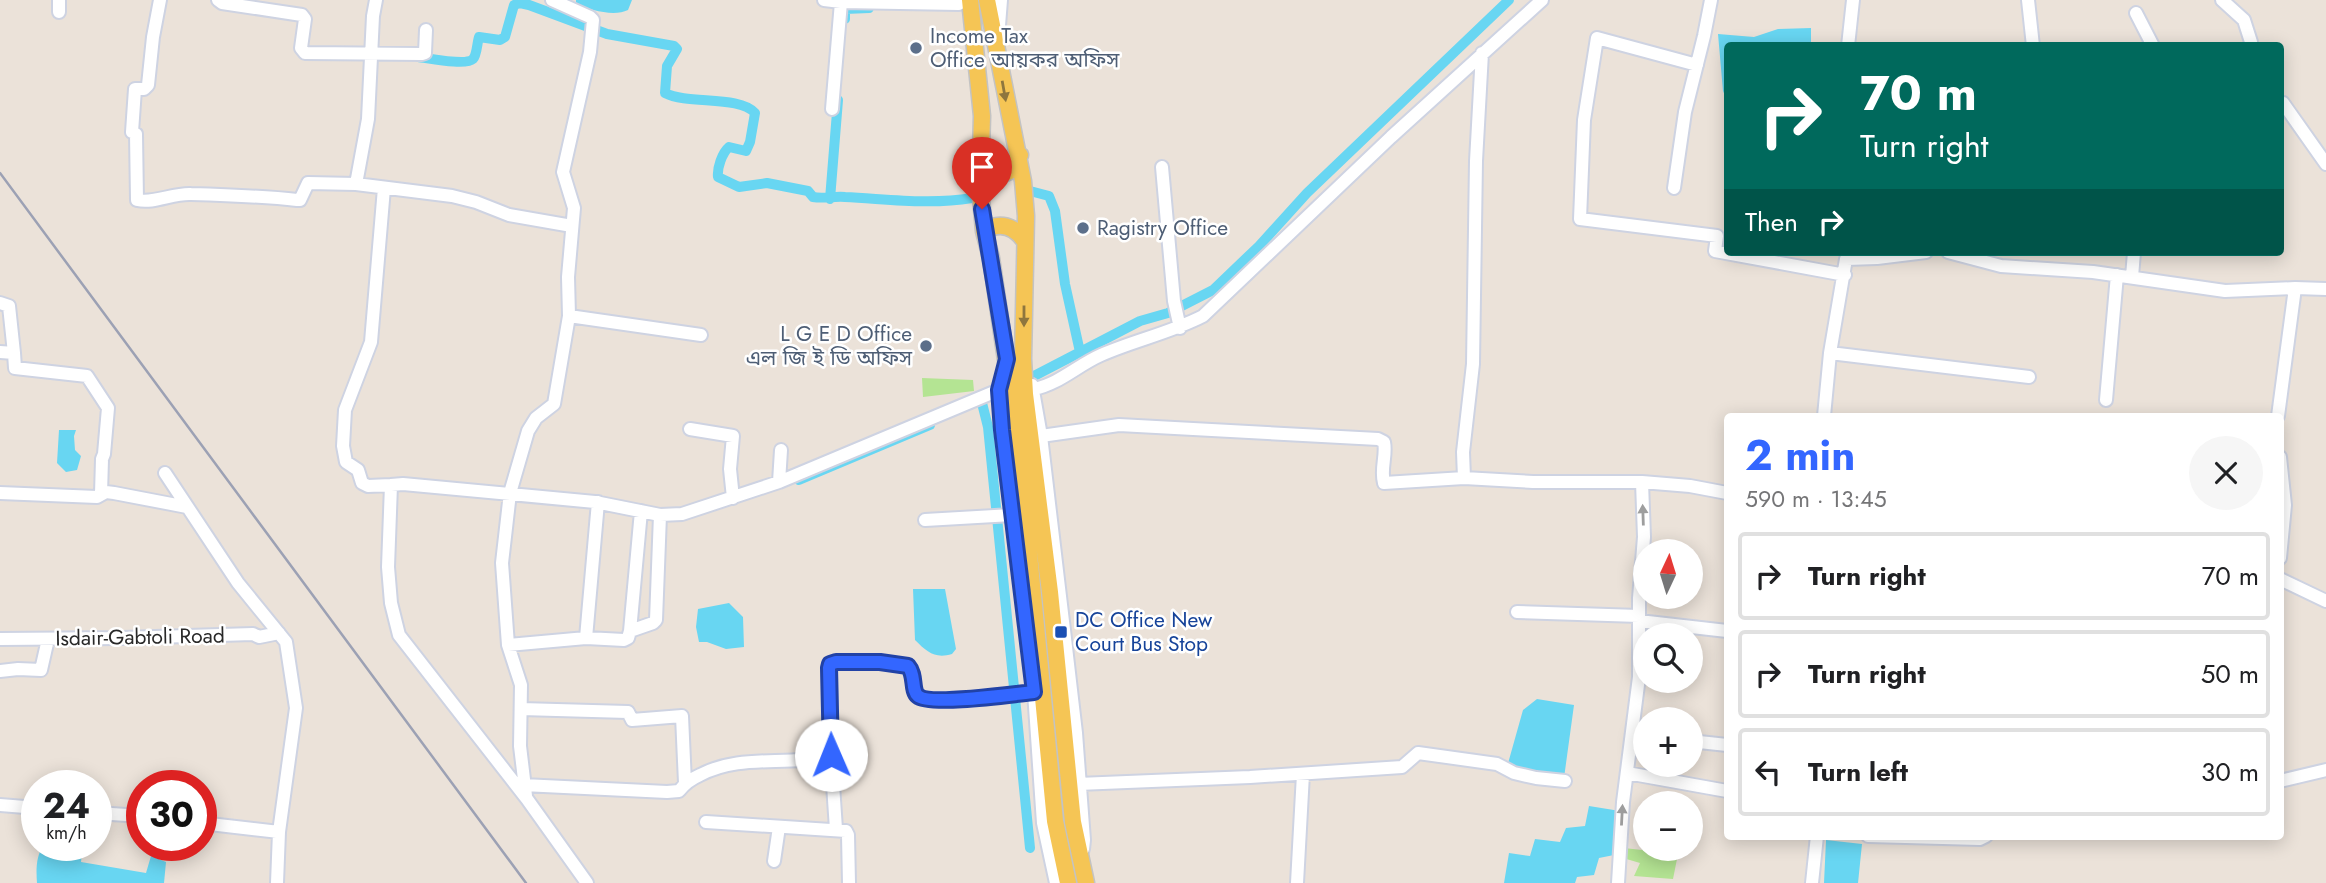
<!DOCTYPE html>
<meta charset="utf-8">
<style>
body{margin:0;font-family:Jost,"Noto Sans Bengali",sans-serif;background:#f6f6f6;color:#202124;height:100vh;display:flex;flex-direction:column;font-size:26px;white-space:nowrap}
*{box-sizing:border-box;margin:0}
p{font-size:23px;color:#757577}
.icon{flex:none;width:38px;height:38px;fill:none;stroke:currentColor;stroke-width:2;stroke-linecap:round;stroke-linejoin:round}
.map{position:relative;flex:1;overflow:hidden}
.side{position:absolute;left:1724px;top:413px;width:560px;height:427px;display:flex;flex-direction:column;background:#fff;border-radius:7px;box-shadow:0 4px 18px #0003}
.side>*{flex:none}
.banner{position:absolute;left:1724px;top:42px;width:560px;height:214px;border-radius:7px;box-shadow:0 4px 18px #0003;background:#00695c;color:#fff;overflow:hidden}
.needle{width:46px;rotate:4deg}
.controls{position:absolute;left:1633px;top:539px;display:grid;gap:14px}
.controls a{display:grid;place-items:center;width:70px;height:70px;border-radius:50%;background:#fff;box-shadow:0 4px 18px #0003;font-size:35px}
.speed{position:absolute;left:21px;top:770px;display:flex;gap:14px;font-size:35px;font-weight:700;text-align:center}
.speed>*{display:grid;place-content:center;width:91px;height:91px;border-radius:50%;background:#fff;box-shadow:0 4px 18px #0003;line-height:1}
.speed small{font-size:18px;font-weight:400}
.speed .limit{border:10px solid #d22;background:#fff;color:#111}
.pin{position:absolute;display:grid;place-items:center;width:60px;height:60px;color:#fff;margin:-72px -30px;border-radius:50% 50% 50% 0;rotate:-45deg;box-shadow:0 0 7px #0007}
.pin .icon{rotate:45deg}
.me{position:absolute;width:77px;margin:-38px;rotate:359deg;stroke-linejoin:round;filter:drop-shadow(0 0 5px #0008)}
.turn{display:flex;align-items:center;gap:24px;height:147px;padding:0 21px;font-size:32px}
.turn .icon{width:91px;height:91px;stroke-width:2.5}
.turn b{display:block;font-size:49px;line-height:60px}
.then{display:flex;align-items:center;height:66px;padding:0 21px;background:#0003;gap:14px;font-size:26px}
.round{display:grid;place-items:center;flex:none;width:74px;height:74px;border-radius:37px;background:#f6f6f6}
.head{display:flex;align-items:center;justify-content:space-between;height:119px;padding:0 21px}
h1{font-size:42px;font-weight:700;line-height:52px;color:#36f}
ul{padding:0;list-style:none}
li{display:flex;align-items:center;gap:21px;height:88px;margin:0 14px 10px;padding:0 7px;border:4px solid #e0e0e0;border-radius:7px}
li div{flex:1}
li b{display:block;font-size:26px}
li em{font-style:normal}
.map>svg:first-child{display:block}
.green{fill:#b4e493}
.water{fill:#68d6f2}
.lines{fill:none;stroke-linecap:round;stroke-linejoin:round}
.canal{stroke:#68d6f2;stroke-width:10}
.minor-casing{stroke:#ced3e2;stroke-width:16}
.major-casing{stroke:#c3c3c3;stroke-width:19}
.minor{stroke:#fff;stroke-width:12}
.major{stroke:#f5c555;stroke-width:16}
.rail{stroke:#9ca1b4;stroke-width:2.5}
.oneway{fill:#8e763e}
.oneway2{fill:#9e9e9e}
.route-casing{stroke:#2142a6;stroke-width:18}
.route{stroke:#36f;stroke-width:12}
.service-dot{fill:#5c6f8a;stroke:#fff;stroke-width:2.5}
.transit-dot{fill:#1a4fb4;stroke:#fff;stroke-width:2.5}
.labels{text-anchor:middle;stroke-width:5;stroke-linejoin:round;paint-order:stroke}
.service-label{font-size:21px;fill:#4e5e75;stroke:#fff;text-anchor:start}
.transit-label{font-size:21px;fill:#164399;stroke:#fff;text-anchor:start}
.street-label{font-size:21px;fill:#282828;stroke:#fff}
</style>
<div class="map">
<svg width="2326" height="883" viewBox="0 0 2326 883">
<rect width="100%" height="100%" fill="#ebe2d9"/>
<!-- green -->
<path class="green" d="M922,378L973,380L974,391L923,397Z
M1645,832V849H1679L1673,879L1634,876L1640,863L1623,858L1624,848L1642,850Z"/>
<!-- water -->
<path class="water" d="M576,0H632L628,10C614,17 590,10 576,4Z
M1811,28V45L1727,46V100L1723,91L1718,34L1754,37L1778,29Z
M59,430H76L74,436L75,450L81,456L77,470L66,472L57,463Z
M913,589H945L956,649L952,654C935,659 927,652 915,640Z
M729,603L743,617L744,647L726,649L707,642H699L696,627L698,609Z
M1537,699L1574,705L1564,778L1507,767L1523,710Z
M1589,806L1620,811L1619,854L1599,858L1594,875L1577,877L1575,883H1504L1509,853L1530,856L1535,839L1560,842L1566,828L1585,826Z
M1826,840L1862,844L1858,883H1824Z
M44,845H83L81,862L146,873L151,856L166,862L164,883H37C36,870 36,855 44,845Z"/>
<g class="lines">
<!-- canal -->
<path class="canal" d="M845,19V9L869,8
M418,57C428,58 466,66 473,59C477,55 477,43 479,37L500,40L505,37L514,5L520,3L529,5L607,34L674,46L677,49L667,66L665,93C688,105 739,95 755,113L750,142L746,151L729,147C722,153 717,168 718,177L739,187L767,183L808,191L813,197C824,199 834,196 845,197C888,199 929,205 972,198
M1030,191L1049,196L1055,211L1065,284L1080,352
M830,199L838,100
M1034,376L1140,321L1168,313L1213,290L1259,246L1307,193L1509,0
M982,403L988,427L1030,848
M799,480L930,425"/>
<defs>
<path id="minor" d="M160,0L153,37L148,85L144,89H135L132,132L136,134L137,200C154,204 173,193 191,194C227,195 262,196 297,200H300L308,183L356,184L452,196L476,202L509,215L572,226
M218,0L222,3L302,15L305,19L301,48L305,53L422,54L425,53L426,30
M824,0L841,2L959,4
M2028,0L2033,46
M2222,0L2244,20L2251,42
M59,12V0
M2136,13L2153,46
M998,38L1001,0
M1848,46L1853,0
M1697,65L1597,38L1584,120L1580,219L1717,236L1715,251L1845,275
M2283,103L2326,164
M832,109L841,2
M1162,167L1174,301L1180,328
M356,184L368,119L373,16L376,0
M384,188L371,342L345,410L343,446L346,462L358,470L362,483L368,486L391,485
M1674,188L1685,112L1704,36L1711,0
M1948,252L2001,266L2093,272L2225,291L2295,288
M2132,277L2134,252
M0,303L9,306L14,353
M569,316L701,335
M0,352L14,353L15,368L87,376L108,408L104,454L102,459L101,494
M1830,353L2029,377
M1001,383L999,390L1002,431L1034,692L1043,823L1056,883
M1032,385L1041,436L1064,630L1076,733L1084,840L1083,849
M1034,389C1059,384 1078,365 1101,355C1135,340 1170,333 1203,316L1391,137L1542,0
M2106,400L2117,275
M1824,416L1830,353L1846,259L1877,258L1926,252
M2278,416L2295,288L2326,289
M690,429L733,436L730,469L733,498
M1041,436L1119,425L1378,439L1384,442C1387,455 1380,469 1384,483L1464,478L1533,482H1642L1690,486L1727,493
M2280,457L2285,505L2280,558
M165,473L238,583L286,642L296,708L279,832
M1464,478L1463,452L1473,364L1476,161L1482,53
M779,482L781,450
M0,493L97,497L106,492L114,493L187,507
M925,520L1012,515
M2280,579L2326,601
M1517,612L1639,616
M1639,621L1727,631
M630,631L653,623L656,620L660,515
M586,638L598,502
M0,639L122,638L253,634L259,637L279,633
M508,645L586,638L624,640L628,638L630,631L641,511
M0,671L18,669L41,670L48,639
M521,709L628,712L632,720L682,716L685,783
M1690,741L1727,745
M1627,773L1727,791
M2280,781L2326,770
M1078,784L1250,777L1402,767L1418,753L1497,764L1514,773L1536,778L1565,781
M523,785L667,792L679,791C685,783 691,779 700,775C742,753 787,767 831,755
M526,796L520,746L521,685L508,645L502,563L510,493L528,431L536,418L554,404L569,316L568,277L574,208L563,172L590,52L593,20L590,17L552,0
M0,805L37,808
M96,813L142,816
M706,822L846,831L848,835L849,883
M201,823L279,832L277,883
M836,829L831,755L830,664L836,662H880L907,666C916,675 911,690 918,696C930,706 1015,694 1034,692
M1868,836L1980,839L1986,836
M774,861L779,827
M587,883L527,799L399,635L391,603L388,567L391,485L403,484L595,502L660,515L682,514L779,482L999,390
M1297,883L1303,774
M1618,883L1623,802L1639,677V598L1644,537L1642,482
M1812,883L1817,836"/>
<path id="major" d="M970,0L982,116L980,187L984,231L991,258L1018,441L1055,821L1068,883
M987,0L1023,181L1026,216L1023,359L1025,394L1050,592L1073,822L1086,883
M980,155L993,171L1003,174L1010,171L1020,155
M984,231C1000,221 1014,226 1024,240"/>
</defs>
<!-- minor casing -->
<use href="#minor" class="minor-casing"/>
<!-- major casing -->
<use href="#major" class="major-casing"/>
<!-- minor -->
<use href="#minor" class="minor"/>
<!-- major -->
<use href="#major" class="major"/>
<!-- rail -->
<path class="rail" d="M0,173L526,883"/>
</g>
<!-- one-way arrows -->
<defs><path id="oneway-solid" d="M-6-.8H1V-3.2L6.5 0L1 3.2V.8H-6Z" transform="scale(1.75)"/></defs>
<g class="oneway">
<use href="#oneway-solid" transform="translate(1004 91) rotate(80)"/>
<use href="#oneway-solid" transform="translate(1024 316) rotate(90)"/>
</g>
<g class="oneway2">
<use href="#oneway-solid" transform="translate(1643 515) rotate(-92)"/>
<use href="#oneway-solid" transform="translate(1622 815) rotate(-87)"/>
</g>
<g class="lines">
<defs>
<path id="route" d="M831,755L829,668L830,664L836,662H880L908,666C916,675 911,690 918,696C930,706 1014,694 1034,692L1002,430L999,390L1007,359L982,209"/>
</defs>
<!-- route casing -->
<use href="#route" class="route-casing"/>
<!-- route -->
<use href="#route" class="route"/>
</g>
<!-- markers -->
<g class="service-dot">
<circle cx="916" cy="48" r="7"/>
<circle cx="1083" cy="228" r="7"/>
<circle cx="926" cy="346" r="7"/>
</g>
<rect class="transit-dot" x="1054" y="625" width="14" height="14" rx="3.5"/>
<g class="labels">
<!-- service labels -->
<g class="service-label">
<text x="930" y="43">Income Tax<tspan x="930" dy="24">Office আয়কর অফিস</tspan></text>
<text x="1097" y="235">Ragistry Office</text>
<text x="912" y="341" text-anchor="end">L G E D Office<tspan x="912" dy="24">এল জি ই ডি অফিস</tspan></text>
</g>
<!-- transit labels -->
<g class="transit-label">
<text x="1075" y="627">DC Office New<tspan x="1075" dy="24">Court Bus Stop</tspan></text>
</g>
<!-- street labels -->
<g class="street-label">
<text transform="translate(140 637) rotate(-1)" y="7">Isdair-Gabtoli Road</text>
</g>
</g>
</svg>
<div class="controls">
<a><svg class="needle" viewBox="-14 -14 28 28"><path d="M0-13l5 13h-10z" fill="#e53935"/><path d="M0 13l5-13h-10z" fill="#757577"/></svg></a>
<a><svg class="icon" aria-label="search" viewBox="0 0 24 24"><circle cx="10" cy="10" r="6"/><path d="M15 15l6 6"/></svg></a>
<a>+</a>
<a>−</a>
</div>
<div class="speed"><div>24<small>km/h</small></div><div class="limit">30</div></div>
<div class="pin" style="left:982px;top:209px;background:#d93025"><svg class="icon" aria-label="arrive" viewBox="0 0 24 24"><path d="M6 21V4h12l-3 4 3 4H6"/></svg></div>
<svg class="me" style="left:831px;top:755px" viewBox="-20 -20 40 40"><circle r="19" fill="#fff"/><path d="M0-13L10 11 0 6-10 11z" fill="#36f"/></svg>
<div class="banner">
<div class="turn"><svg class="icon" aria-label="right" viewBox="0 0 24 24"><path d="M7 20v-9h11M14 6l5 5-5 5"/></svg><div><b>70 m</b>Turn right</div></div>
<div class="then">Then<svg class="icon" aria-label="right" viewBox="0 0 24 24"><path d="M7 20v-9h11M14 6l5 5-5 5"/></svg></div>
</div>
<section class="side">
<div class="head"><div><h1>2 min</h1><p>590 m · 13:45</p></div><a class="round"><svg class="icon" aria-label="close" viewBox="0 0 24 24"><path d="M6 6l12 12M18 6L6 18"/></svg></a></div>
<ul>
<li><svg class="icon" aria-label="right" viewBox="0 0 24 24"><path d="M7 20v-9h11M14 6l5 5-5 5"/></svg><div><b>Turn right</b></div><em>70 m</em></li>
<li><svg class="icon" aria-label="right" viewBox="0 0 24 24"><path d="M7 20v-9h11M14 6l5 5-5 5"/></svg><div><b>Turn right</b></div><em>50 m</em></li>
<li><svg class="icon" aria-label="left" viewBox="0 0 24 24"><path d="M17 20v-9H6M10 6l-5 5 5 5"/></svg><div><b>Turn left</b></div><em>30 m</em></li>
</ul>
</section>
</div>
